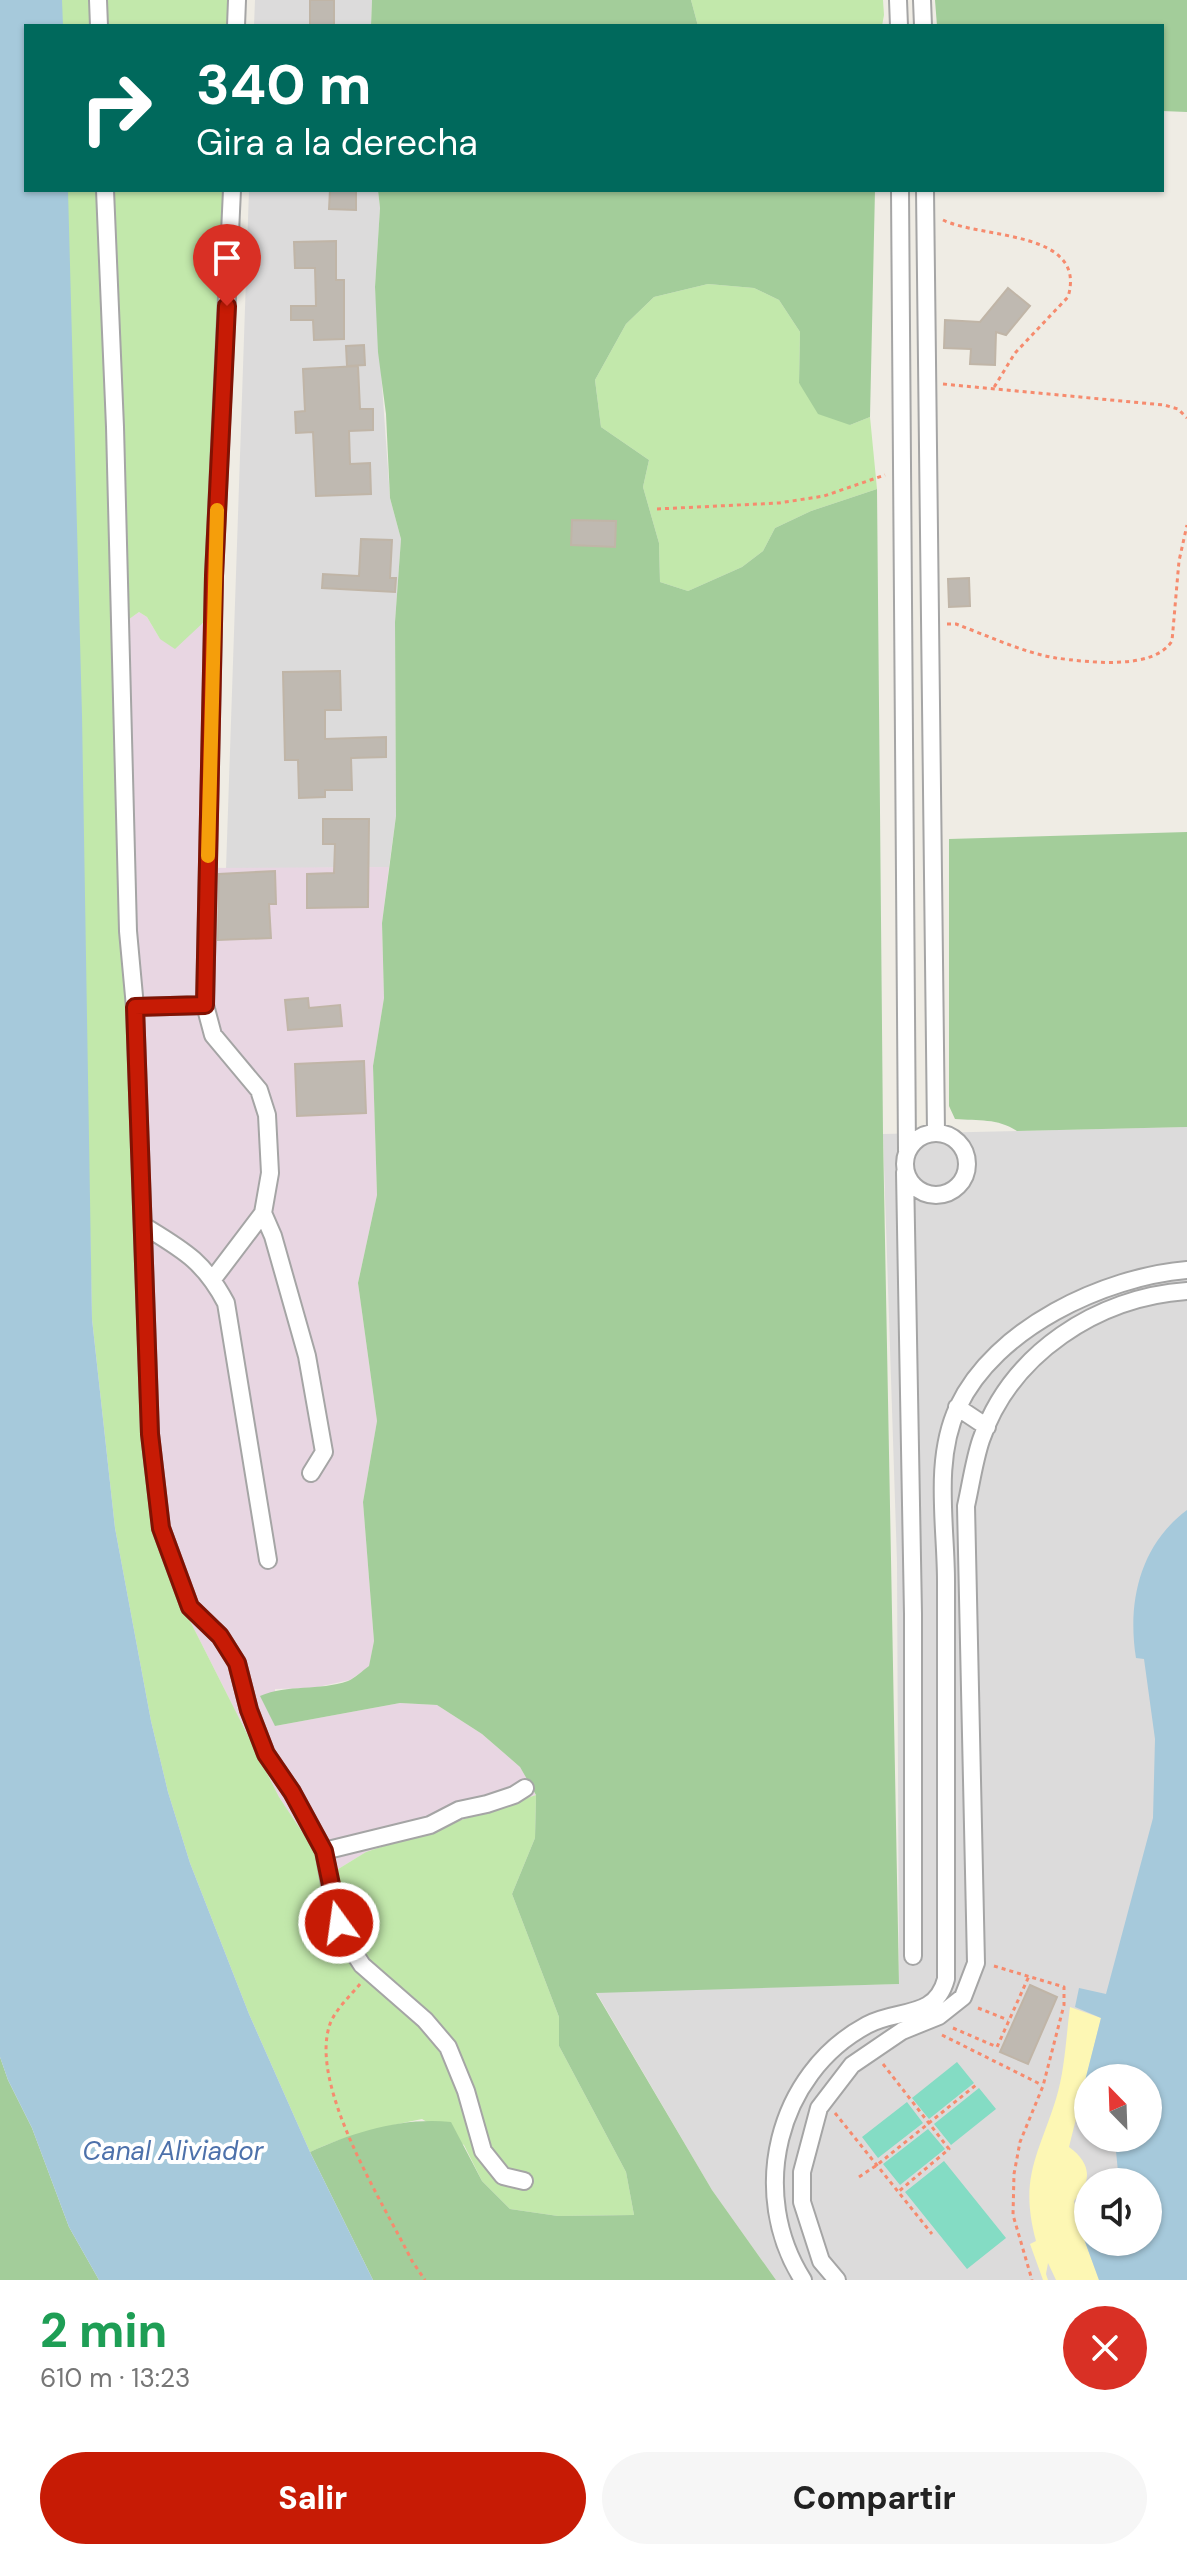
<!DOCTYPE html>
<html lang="es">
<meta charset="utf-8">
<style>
body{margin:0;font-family:"DM Sans",sans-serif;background:#f6f6f6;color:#222;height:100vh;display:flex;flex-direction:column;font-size:30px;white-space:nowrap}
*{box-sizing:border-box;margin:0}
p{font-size:26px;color:#767676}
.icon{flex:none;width:44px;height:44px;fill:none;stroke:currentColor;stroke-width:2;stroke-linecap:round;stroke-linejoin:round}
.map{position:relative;height:2280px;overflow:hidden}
.panel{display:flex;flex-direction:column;background:#fff;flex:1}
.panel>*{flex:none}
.banner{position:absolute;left:24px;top:24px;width:1140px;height:168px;border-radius:0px;box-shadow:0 2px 6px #0004;background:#00695c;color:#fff;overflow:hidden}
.needle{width:52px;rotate:337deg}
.tools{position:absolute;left:1074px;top:2064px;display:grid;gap:16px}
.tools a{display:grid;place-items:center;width:88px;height:88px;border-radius:50%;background:#fff;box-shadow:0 2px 6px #0004;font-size:40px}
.pin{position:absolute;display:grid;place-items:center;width:68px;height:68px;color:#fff;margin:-82px -34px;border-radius:50% 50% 50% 0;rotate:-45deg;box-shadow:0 0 8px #0007}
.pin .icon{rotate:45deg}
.me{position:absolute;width:88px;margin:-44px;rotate:346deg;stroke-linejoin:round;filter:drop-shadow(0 0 6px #0008)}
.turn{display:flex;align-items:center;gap:28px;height:168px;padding:0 40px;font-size:36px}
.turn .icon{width:104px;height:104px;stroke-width:2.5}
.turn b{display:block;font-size:56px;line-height:68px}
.round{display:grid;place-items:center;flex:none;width:84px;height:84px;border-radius:42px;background:#f6f6f6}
.overview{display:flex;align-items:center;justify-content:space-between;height:136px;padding:0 40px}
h1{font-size:48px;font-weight:800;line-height:60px;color:#1e9e55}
.primary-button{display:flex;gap:16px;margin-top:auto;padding:16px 40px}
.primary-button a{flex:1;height:92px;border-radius:48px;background:#c71b05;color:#fff;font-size:32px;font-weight:800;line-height:92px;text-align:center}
.primary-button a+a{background:#f6f6f6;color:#222}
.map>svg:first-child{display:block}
.residential{fill:#dcdbdb;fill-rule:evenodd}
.industrial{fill:#e8d6e2}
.grass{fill:#c2e8ab}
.forest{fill:#a3cd9a}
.sand{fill:#fdf7b4}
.pitch{fill:#84dcc4}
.water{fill:#a6c9db}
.building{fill:#bfb9b1;stroke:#c0b5a7;stroke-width:2}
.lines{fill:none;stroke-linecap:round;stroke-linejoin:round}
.street-casing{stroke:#a5a5a5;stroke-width:20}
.path{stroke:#f68b6e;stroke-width:3;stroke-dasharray:4 4;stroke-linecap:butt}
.street{stroke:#fff;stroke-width:16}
.route-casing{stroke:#811203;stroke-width:20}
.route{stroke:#c71b05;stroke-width:14}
.slow{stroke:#f59e0b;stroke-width:14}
.labels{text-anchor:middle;stroke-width:8;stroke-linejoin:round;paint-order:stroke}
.water-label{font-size:26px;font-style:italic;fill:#4d71ab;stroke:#fff}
</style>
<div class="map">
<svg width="1187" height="2280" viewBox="0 0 1187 2280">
<rect width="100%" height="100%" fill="#efece4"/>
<!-- residential -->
<path class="residential" d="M255,0H372L371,26H254Z
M249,190H378L380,208L375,287L390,498L401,539L395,622L396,816L389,867L226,869Z
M1187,1127V2280H776L712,2190L596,1992L899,1984L897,1562L883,1134ZM1088,2078H1148V2138H1088ZM1088,2182H1148V2242H1088Z"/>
<!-- industrial -->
<path class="industrial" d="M139,612L147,617L160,639L206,620L200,868L389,867L382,923L384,998L373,1066L377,1195L358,1283L377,1421L363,1502L374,1641L369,1667L350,1680L313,1688L275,1689V1726L400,1703L437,1705L482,1734L520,1767L536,1795L366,1852L335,1871L324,1865L279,1797L185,1611L155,1531L140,1429L114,630Z"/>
<!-- grass -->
<path class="grass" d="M62,0H231L230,26H62Z
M691,0H883L884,15L882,26H698Z
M67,190H223L206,620L175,649L160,639L147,617L139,612L114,630L136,1232L140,1429L155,1531L185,1611L279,1797L324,1865L335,1871L366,1852L536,1795L535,1838L512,1894L559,2017V2046L626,2172L634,2215L558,2216L510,2209L482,2181L464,2145L422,2119C383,2127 346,2135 310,2152L249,2014L190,1863L168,1792L151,1721L115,1528L92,1319Z
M708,284L754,288L779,300L800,332L799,383L850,425L870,417L877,489L811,511L775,528L763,551L742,567L688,591L660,582L659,543L643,487L649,460L601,427L595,380L626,324L654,297Z"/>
<!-- forest -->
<path class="forest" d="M372,0H691L698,26H371Z
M935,0H1187V112L1162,111V26H937Z
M378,190H875L870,417L850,425L818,414L799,383L800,332L779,300L754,288L708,284L654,297L626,324L595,380L601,427L649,460L643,487L659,543L660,582L688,591L742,567L763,551L775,528L811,511L877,489L883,1134L899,1984L596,1993L712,2190L776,2280H373L310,2152C354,2132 402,2117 451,2122L482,2181L510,2209L558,2216L634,2215L626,2172L559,2046V2017L512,1894L535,1838L536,1795L520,1767L482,1734L437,1705L400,1703L275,1726L260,1696C288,1684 319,1691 348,1681C355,1678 362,1671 369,1666L374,1641L363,1502L377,1421L358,1283L377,1195L373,1066L384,998L382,923L396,816L395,622L401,539L390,498L386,414L378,352L375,287L380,208Z
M1187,832V1127L1017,1131C997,1118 979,1121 955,1119L949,1106V839Z
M0,2057L8,2080L32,2128L69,2227L99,2280H0Z"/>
<!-- sand -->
<path class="sand" d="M1070,2007L1101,2018L1069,2147C1091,2163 1093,2181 1074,2201L1080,2228L1099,2280H1056L1048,2263L1046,2274L1048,2280H1043L1030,2244L1036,2241C1019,2178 1038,2156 1056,2099C1065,2070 1066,2037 1070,2007Z"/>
<!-- pitch -->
<path class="pitch" d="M957,2062L974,2083L929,2119L912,2098Z
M979,2088L996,2109L951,2145L934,2124Z
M907,2102L923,2123L878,2158L862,2137Z
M928,2129L945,2149L900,2185L883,2164Z
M944,2161L1006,2238L967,2269L905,2192Z"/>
<!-- water -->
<path class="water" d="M0,0H62L63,26H26V190H68L82,715L92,1319L115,1528L151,1721L168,1792L190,1863L249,2014L310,2152L373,2280H99L69,2227L32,2128L8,2080L0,2057Z
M1187,1510V2280H1099L1080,2228L1088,2224V2242H1148V2182H1119L1116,2151L1109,2138H1148V2078H1088V2123L1076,2116L1101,2018L1075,2007L1079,1988L1106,1994L1153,1818L1155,1739L1144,1659L1136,1658C1127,1602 1140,1545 1187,1510Z"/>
<!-- building -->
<path class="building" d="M310,0H334V26H310Z
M330,190H356V210L329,209Z
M336,241V280H344V339L314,340L313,320H291V306H316L315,268H295L294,242Z
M1008,288L1030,306L1006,335L996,332L995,365L970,364L971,349L944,348L945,320L980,322Z
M364,345L365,365L347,366L346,346Z
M358,366L360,409H373V430L349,431L350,464L370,463L371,494L316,496L313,432L296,433L295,412L305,411L303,369Z
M572,520L616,521L615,547L571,545Z
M361,539L392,540L390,578H396L395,592L322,588L323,574L359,576Z
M969,578L970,606L949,607L948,579Z
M340,671L341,710H325V739L386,737V757L351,758L352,790H325V797L299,798L298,760H285L283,672Z
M323,819H369L368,907L307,908V874L334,873L335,844H323Z
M275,871L276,904H269L271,938L218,940L219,874Z
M308,998L309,1008L340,1005L342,1026L288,1030L285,1000Z
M364,1061L366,1113L297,1116L295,1064Z
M1030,1985L1057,1997L1028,2064L1000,2052Z"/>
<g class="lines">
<defs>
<path id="street" d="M98,0L99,26
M898,0L899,26
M922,0L923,26
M236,26L237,0
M105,190L115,427L128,931L135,1007L150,1434L161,1528L190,1607L220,1636L237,1663L249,1710L266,1754L292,1792L324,1851L334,1906L345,1939L362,1965L425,2020L448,2047L466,2091L483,2151L503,2176L524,2181
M900,190L907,1151
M925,190L936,1132
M205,1005L213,1035L259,1090L267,1115L270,1173L263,1213L273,1236L307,1356L324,1452L311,1473
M135,1007L205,1005L214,576L232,190
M905 1164a31 31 0 1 1 62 0a31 31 0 1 1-62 0Z
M905,1172L913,1614V1956
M144,1226C183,1250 204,1261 226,1303L268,1560
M213,1279L263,1213
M957,1407L987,1427
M324,1851L430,1825L459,1810L487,1804L514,1795L525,1788
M803,2280C748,2194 776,2074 867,2025C898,2008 935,2020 946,1979C946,1847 947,1714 946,1581C946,1525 933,1460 958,1407C995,1328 1104,1277 1187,1270
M837,2280L821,2261L802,2202V2172L819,2108L852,2065L902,2031L939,2016L963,1997L976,1963L966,1506C971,1484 974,1461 981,1440C1011,1353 1098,1297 1187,1291"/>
</defs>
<!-- street casing -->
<use href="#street" class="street-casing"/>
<!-- path -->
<path class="path" d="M943,220C982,239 1088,230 1068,297L1015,353L993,389
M943,384L1164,405L1178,409L1187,418
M657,509L779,503L824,496L885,475
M947,624H956C986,635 1024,653 1056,658C1087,662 1153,671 1172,641L1179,561L1187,525
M994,1966L1064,1987V2005L1043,2086L1020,2142L1014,2174L1013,2215L1032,2280
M360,1984C350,1996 335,2010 330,2024C308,2086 384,2204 412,2261L425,2280
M978,2008L1008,2020
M953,2028L997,2047L1029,1976
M942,2035L1042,2085
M883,2064L949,2149L898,2192
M835,2113L932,2234
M859,2177L877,2165L976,2085"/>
<!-- street -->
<use href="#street" class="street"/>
</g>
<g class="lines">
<defs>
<path id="route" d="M227,306L214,576L205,1005L135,1007L150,1434L161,1528L190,1607L220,1636L237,1663L249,1710L266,1754L292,1792L324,1851L339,1923"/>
</defs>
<!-- route casing -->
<use href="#route" class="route-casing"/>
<!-- route -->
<use href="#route" class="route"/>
<!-- slow -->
<path class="slow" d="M208,856L217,510"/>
</g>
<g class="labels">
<!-- water labels -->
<g class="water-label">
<text x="173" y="2160">Canal Aliviador</text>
</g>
</g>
</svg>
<div class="tools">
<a><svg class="needle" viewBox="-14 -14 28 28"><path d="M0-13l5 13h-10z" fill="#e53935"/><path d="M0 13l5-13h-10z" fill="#767676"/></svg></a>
<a><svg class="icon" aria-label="sound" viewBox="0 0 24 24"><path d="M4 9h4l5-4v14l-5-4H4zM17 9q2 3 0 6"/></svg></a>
</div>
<div class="pin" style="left:227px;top:306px;background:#d93025"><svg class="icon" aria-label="arrive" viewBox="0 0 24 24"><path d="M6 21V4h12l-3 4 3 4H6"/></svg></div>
<svg class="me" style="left:339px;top:1923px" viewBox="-20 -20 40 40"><circle r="17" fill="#c71b05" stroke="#fff" stroke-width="3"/><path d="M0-11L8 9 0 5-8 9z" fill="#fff"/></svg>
<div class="banner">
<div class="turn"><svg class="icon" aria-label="right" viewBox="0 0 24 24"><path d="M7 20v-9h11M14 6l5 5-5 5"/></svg><div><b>340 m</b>Gira a la derecha</div></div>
</div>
</div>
<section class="panel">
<div class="overview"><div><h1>2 min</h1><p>610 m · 13:23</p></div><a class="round" style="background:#d93025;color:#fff"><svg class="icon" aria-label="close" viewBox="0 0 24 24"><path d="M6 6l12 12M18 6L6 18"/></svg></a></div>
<div class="primary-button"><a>Salir</a><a>Compartir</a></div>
</section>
